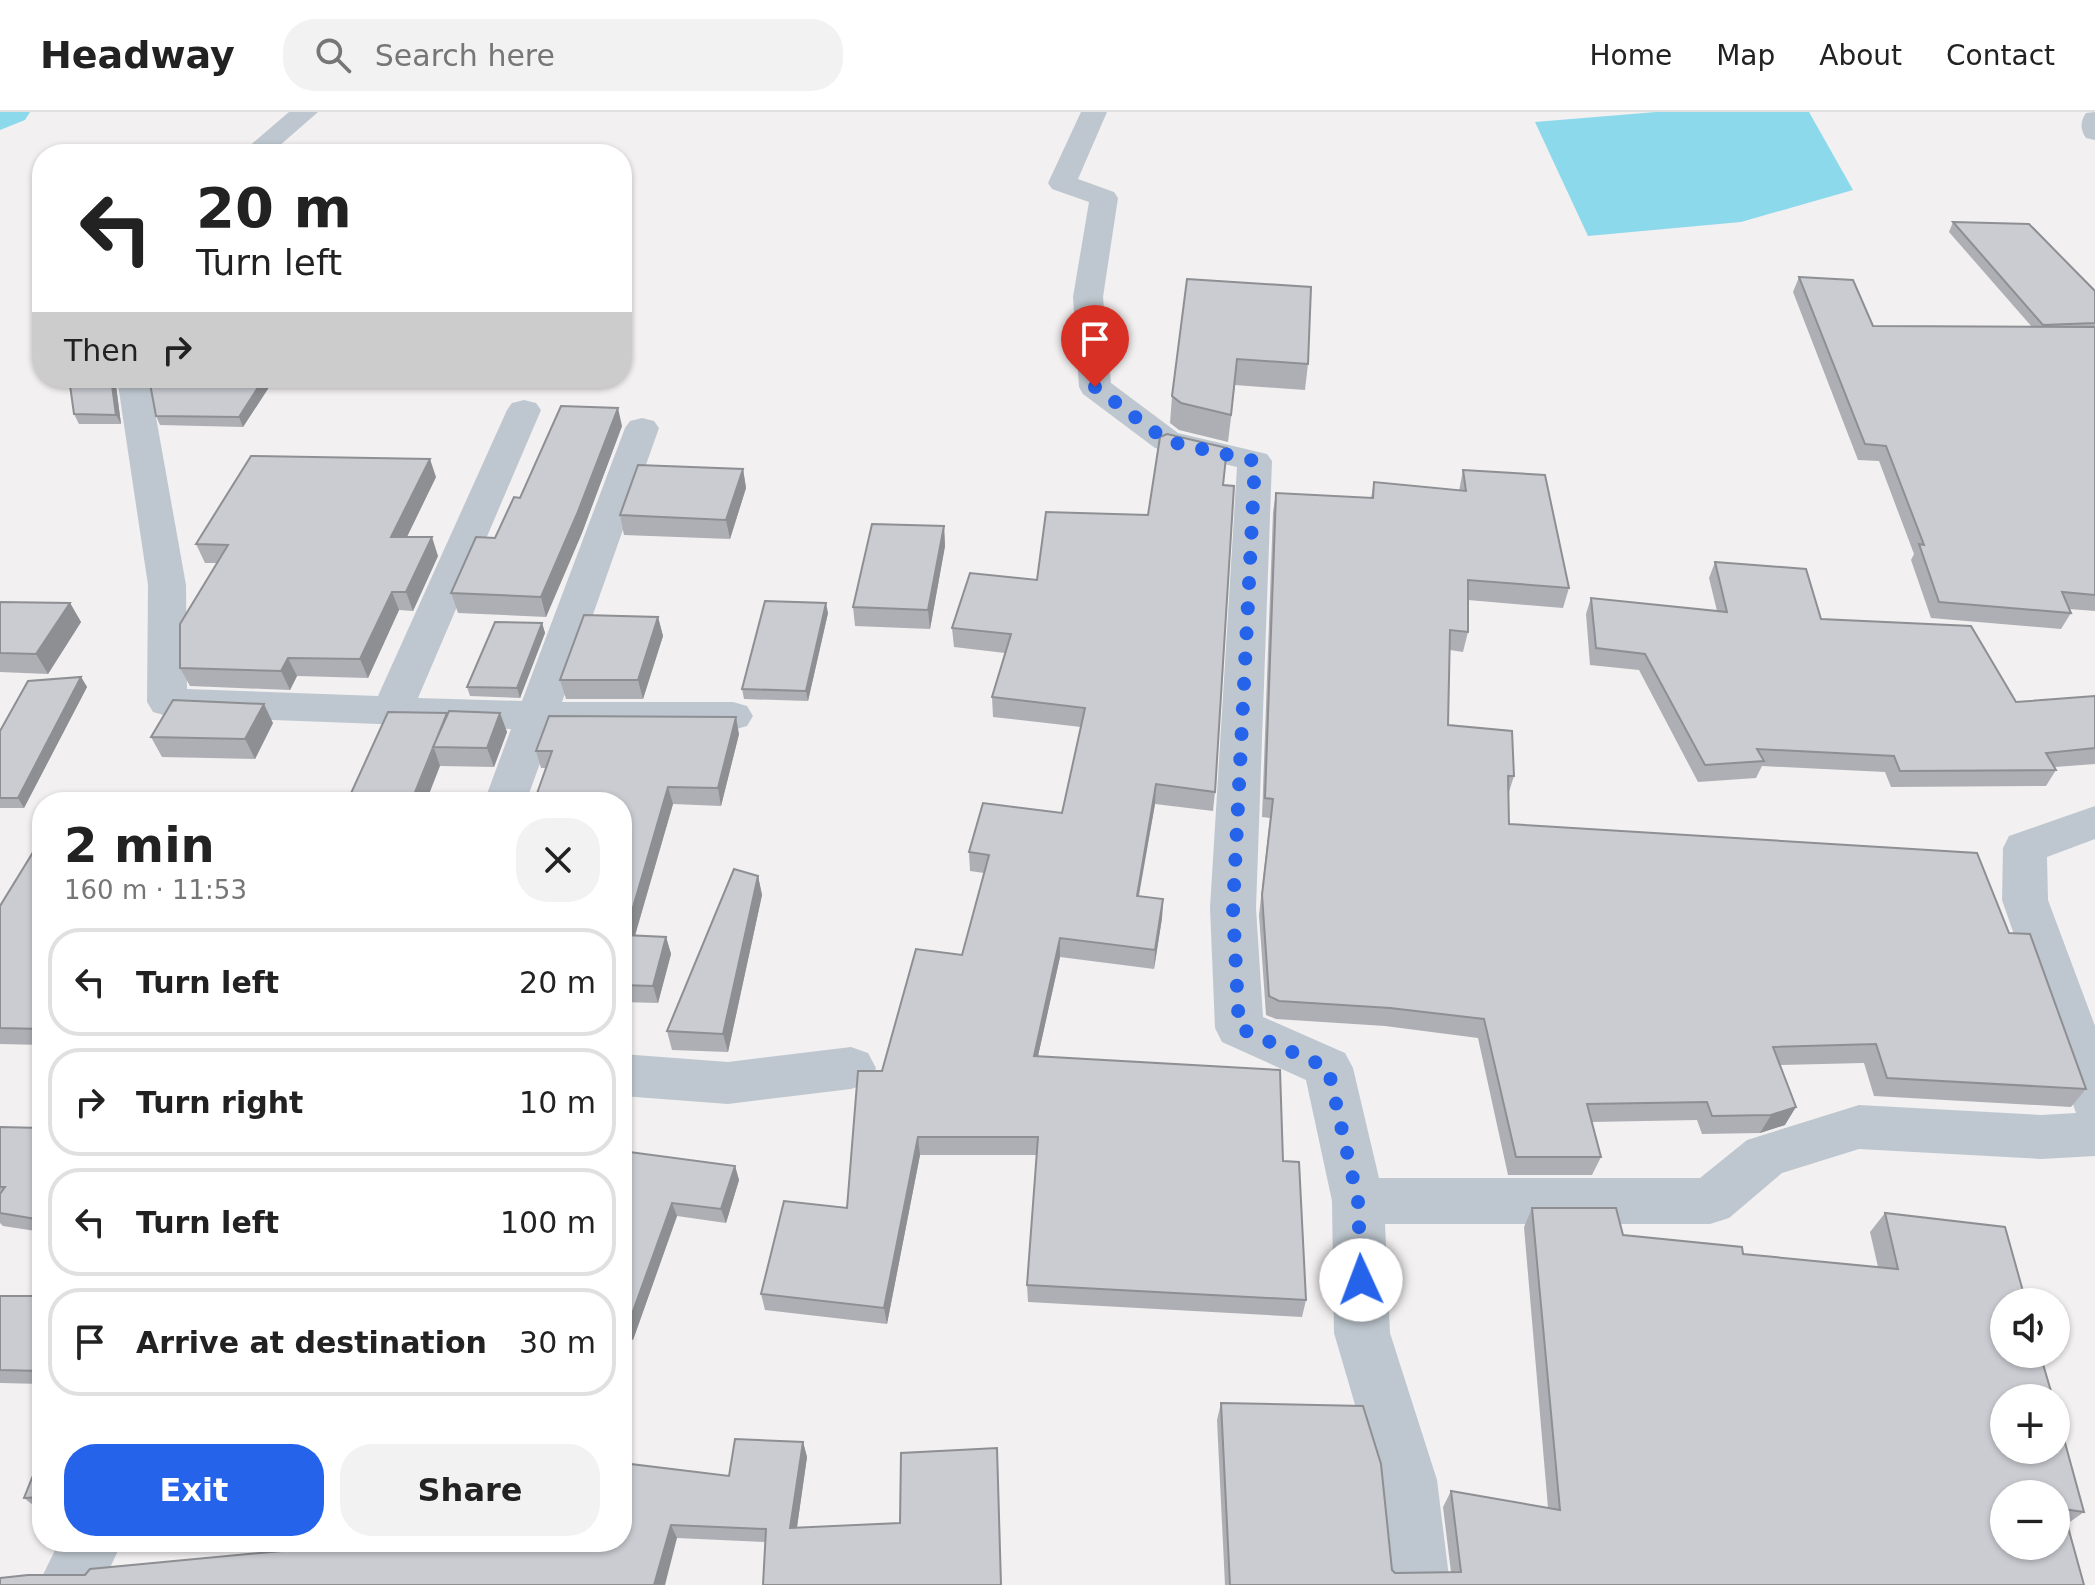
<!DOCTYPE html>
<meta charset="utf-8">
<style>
body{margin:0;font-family:"DejaVu Sans",sans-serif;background:#f2f2f2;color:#222;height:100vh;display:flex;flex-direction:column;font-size:30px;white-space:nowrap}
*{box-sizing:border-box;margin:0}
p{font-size:26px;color:#767676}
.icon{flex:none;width:44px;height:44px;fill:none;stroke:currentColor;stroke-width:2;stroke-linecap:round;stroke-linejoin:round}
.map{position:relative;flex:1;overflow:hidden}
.drawer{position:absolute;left:32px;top:680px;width:600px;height:760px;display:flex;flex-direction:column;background:#fff;border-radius:32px;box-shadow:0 2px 6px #0004}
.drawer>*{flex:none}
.hud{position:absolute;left:32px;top:32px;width:600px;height:244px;border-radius:32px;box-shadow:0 2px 6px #0004;background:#fff;color:#222;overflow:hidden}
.buttons{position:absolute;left:1990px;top:1176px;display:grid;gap:16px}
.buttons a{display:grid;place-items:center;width:80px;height:80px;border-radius:50%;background:#fff;box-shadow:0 2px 6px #0004;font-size:40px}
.pin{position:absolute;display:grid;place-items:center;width:68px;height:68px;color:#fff;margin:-82px -34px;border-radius:50% 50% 50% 0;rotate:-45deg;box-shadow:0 0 8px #0007}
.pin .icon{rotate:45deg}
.me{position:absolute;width:88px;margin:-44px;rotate:358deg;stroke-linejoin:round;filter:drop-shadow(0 0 6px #0008)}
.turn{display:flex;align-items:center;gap:28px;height:168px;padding:0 32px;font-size:36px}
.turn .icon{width:104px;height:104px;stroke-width:2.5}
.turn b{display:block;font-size:56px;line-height:68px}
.then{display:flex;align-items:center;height:76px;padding:0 32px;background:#0003;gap:16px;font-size:30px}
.round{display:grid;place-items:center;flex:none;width:84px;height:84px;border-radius:32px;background:#f2f2f2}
.overview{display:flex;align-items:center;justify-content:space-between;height:136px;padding:0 32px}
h1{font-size:48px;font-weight:800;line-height:60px}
.button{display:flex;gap:16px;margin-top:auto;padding:16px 32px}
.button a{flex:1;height:92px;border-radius:32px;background:#2563eb;color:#fff;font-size:32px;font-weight:800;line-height:92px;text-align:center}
.button a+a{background:#f2f2f2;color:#222}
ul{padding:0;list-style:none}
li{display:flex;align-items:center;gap:24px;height:108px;margin:0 16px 12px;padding:0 16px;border:4px solid #e0e0e0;border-radius:32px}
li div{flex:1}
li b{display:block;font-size:30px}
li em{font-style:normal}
header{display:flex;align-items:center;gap:48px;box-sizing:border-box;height:112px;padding:0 40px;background:#fff;border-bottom:2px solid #e0e0e0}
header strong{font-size:38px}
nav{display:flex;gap:44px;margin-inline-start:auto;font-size:28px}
.search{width:560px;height:72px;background:#f2f2f2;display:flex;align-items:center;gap:20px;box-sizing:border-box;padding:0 28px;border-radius:32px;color:#767676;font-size:30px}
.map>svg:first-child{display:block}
.water{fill:#8cd9ec}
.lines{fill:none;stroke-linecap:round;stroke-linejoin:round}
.canal{fill:#8cd9ec;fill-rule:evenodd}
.minor{fill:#bec7cf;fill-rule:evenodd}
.wall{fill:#aeafb5}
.shaded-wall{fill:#8d8f93}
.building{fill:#caccd2;stroke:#8d8f93;stroke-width:2;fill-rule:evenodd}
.route{stroke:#2563eb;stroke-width:14;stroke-dasharray:0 25.2}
</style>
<header>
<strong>Headway</strong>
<div class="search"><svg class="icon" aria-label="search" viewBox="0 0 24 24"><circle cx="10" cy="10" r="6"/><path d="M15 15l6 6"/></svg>Search here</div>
<nav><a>Home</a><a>Map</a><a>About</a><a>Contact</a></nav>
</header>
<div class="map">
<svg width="2095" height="1473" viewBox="0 0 2095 1473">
<rect width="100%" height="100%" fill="#f2f0f0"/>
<!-- water -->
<path class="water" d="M1656,0H1809L1853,78L1741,110L1588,124L1535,10Z"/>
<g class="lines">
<!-- canal -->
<path class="canal" d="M0,0H30L25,8L0,18Z"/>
<!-- minor -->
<path class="minor" d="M289,0H318L270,42H240Z
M1081,0H1107L1078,67L1114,80L1118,86L1103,185L1111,271L1178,321L1267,342L1272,349L1256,796L1263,905L1345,941L1353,956L1379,1066H1700L1747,1028L1859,993L2041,1003L2076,1001L2002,788L2003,736L2009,724L2095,694V727L2047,745L2048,788L2095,914V1044L2041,1047L1859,1037L1782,1061L1729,1106L1710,1112H1385L1390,1221L1437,1368L1450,1473H1388L1377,1368L1334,1221L1332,1089L1306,968L1222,930L1215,916L1210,796L1237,355L1155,336L1083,282L1079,275L1073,185L1089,90L1052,77L1048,71Z
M2095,0V28L2086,26C2080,18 2080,9 2086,1Z
M117,266H149L186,473L187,577L378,584L507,298L512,291L524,288L536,291L541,298L418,586L522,589L625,316L630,309L642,306L654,309L659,316L562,590H733L747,594L753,604L747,614L733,618H552L526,690H484L511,617L167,604L153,600L147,590L148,473Z
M851,935L868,941L876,956L868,971L851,977L728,992L622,984V942L728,950Z
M59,1430H122L102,1473H38Z"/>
</g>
<!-- wall -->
<path class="wall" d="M1953,110L2095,179V499L2069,497L2071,501L2061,517L1931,506L1911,448L1914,442L1879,349L1858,348L1793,180L1799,165L1873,214L2032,215L1949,120Z
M1187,167L1308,252L1305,278L1235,273L1228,330L1179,318L1170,311L1172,284Z
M69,266H115L121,312H79L74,302Z
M275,266L243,315L160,313L156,304Z
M622,314L582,421L546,505L458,501L451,481L495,426L520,386Z
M743,357L746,376L730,427L624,423L620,403Z
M1463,358L1569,476L1563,496L1468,488V520L1463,540L1450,538L1448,613L1514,664L1508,683L1509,712L2009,821L2086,977L2071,995L1874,984L1864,951L1780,953L1785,1013L1760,1021L1702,1022L1697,1008L1591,1010L1601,1045L1592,1063H1508L1478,926L1385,914L1276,907L1266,903L1259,803L1270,706L1262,705L1273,400L1276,381L1371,386L1374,370L1459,379Z
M436,365L407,425L438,444L413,499L399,498L368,566L297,564L290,578L190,574L180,556L217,451H205L196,432Z
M1224,373L1215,680L1213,699L1155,692L1139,784L1163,787L1162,806L1154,857L1060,845L1038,944L1283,1049L1306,1188L1302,1205L1028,1190L1027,1173L1037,1043H920L887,1212L765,1198L761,1182L847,1096L882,959L962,843L984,761L970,759L969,740L1062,701L1081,615L993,605L992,585L1005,541L954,535L952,516L1037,468L1148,403Z
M944,414L945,434L930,517L855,514L853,495Z
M1715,450L1821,507L2016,590L2095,584V652L2055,655L2056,658L2046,674L1891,675L1885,660L1762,654L1756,666L1698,670L1639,558L1590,553L1586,502L1591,486L1717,499L1709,466Z
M0,490L70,491L81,510L48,562L0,560Z
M828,501L808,589L744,587L742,577Z
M658,505L663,524L643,587H566L560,568Z
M542,511L545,521L520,586L470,584L467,575Z
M81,565L87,575L24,696H0V619Z
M447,601H500L507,620L494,655L440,654L347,690Z
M273,611L255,647L162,645L151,625Z
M739,622L721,694L673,692L635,824L666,825L671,842L658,891L622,890V690L546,656H541L536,639Z
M42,737V933L0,932V794Z
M758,764L762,783L728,940L672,938L667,919Z
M0,1015L42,1016V1120L3,1114L0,1111Z
M622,1039L735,1054L739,1068L726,1111L677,1104L633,1228L622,1227Z
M1532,1096L1623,1123L1743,1142L1878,1155L1870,1120L1885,1101L2084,1400L2067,1412L2084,1473H1225L1217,1308L1221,1291L1395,1461L1451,1460L1443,1395L1451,1379L1548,1396L1524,1115Z
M0,1184H42V1272L0,1271Z
M803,1330L807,1345L797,1415L1001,1473L766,1430L677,1426L85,1463L281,1439L729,1364Z
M42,1341V1393H33L24,1386Z"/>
<!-- shaded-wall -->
<path class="shaded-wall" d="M111,266H115L121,312L116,303Z
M264,266H275L243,315L239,305Z
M618,296L622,314L582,421L546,505L541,485Z
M430,347L436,365L398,443L391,425Z
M743,357L746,376L730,427L726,408Z
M944,414L945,434L930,517L928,498Z
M432,425L438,444L413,499L406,480Z
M392,480L399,498L368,566L360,547Z
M70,491L81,510L48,562L36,542Z
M826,491L828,501L808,589L806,579Z
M658,505L663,524L643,587L638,568Z
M542,511L545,521L520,586L517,576Z
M288,546L297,564L290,578L281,559Z
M81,565L87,575L24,696L18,686Z
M264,592L273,611L255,647L245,627Z
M500,601L507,620L494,655L487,636Z
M736,605L739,622L721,694L718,676Z
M434,636L440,654L426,690H411Z
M1156,672L1155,692L1135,803L1137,784Z
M668,675L673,692L630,840L625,823Z
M758,764L762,783L728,940L723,922Z
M1163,787L1162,806L1154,857L1155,838Z
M666,825L671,842L658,891L653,874Z
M1060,826V845L1034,962V944Z
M1796,995L1785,1013L1760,1021L1771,1003Z
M918,1025L920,1043L887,1212L884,1196Z
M735,1054L739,1068L726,1111L721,1097Z
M672,1091L677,1104L633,1228L627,1216Z
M803,1330L807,1345L795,1429L790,1416Z
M671,1413L677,1426L665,1473H654Z"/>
<!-- building -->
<path class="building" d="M1953,110L2029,112L2095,179V211L2043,213Z
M1799,165L1853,168L1873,214L2095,215V483L2062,480L2071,501L1939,490L1919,432L1924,433L1886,334L1865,332Z
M1187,167L1311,175L1308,252L1237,247L1231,303L1181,291L1172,284Z
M69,266H111L116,303L74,302Z
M149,266H264L239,305L156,304Z
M561,294L618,296L577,402L541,485L451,481L476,425L495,426L514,385L520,386Z
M1167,322L1227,336L1223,373L1234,374L1215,680L1156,672L1137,784L1163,787L1155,838L1060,826L1034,944L1280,958L1283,1049L1299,1050L1306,1188L1027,1173L1038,1025H918L884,1196L761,1182L784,1089L847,1096L858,959H882L916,837L962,843L989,743L969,740L983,691L1062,701L1085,596L992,585L1011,522L952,516L970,461L1037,468L1046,400L1148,403L1160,325Z
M251,344L430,347L391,425H432L406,480H392L360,547L288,546L281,559L180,556V512L228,433L196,432Z
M638,353L743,357L726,408L620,403Z
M1463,358L1545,363L1569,476L1468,468V520L1450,518L1448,613L1512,619L1514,664H1508L1509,712L1977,741L2009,821L2030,822L2086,977L1887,966L1876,932L1773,935L1796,995L1771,1003L1712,1004L1707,990L1587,992L1601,1045H1516L1484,907L1390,896L1279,889L1269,884L1262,783L1273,687L1265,686L1276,381L1373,386L1374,370L1466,379Z
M872,412L944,414L928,498L853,495Z
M1715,450L1806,457L1821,507L1971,514L2016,590L2095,584V636L2046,641L2056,658L1900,659L1894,644L1757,637L1764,649L1705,653L1645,542L1596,536L1591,486L1727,500Z
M765,489L826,491L806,579L742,577Z
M0,490L70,491L36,542L0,541Z
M584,503L658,505L638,568H560Z
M495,510L542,511L517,576L467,575Z
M81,565L18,686H0V619L28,569Z
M173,588L264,592L245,627L151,625Z
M449,599L500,601L487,636L433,635Z
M388,600L447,601L411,690H347Z
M549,604L736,605L718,676L668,675L625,823L666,825L653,874L622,873V690H534L552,639H536Z
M35,737H42V917L0,916V794Z
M734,757L758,764L723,922L667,919Z
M0,1015L42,1016V1108L0,1101V1082L5,1075H0Z
M622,1039L735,1054L721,1097L672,1091L627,1216L622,1215Z
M1532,1096H1616L1623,1123L1742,1135L1743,1142L1898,1157L1885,1101L2005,1115L2026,1190H2004V1242H2040L2053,1286H2004V1338H2056V1298L2084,1400L2063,1397L2084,1473H1230L1221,1291L1363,1294L1381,1352L1392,1458L1395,1461L1461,1460L1451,1379L1560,1398ZM2004,1382H2056V1434H2004Z
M0,1184H42V1259L0,1258Z
M735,1327L803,1330L790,1416L900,1411L901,1341L997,1336L1001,1473H763L766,1417L671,1413L654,1473H0V1466L28,1463H85L90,1457L281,1439L280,1430H622V1351L729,1364Z
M42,1341V1385L24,1386Z"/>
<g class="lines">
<!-- route -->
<path class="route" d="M1095,275L1167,329L1255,349L1233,796L1239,916L1328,956L1358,1089L1361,1168"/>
</g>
</svg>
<div class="buttons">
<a><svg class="icon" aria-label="sound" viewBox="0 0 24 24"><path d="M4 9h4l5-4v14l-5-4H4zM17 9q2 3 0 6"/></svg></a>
<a>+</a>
<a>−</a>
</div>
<div class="pin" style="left:1095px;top:275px;background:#d93025"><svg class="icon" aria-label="arrive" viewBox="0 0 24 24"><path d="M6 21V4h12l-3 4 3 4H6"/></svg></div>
<svg class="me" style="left:1361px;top:1168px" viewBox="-20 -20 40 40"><circle r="19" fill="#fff"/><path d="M0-13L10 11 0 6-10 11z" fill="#2563eb"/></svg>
<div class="hud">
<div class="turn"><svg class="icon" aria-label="left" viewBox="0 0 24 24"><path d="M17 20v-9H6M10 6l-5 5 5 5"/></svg><div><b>20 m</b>Turn left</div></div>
<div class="then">Then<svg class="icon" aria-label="right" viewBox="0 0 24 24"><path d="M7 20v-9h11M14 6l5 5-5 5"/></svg></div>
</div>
<section class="drawer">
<div class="overview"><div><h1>2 min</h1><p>160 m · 11:53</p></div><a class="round"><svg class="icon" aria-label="close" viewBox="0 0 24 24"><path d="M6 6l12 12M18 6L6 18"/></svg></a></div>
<ul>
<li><svg class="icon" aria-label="left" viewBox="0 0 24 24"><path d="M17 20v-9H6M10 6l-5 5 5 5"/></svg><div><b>Turn left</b></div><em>20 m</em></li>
<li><svg class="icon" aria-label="right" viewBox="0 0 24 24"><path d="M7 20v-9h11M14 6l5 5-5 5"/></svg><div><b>Turn right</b></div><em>10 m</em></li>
<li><svg class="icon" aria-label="left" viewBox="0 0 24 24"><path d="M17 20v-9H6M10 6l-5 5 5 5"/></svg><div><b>Turn left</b></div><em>100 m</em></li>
<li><svg class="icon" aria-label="arrive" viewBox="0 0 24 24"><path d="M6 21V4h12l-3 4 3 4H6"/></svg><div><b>Arrive at destination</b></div><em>30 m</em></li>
</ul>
<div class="button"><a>Exit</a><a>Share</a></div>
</section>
</div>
